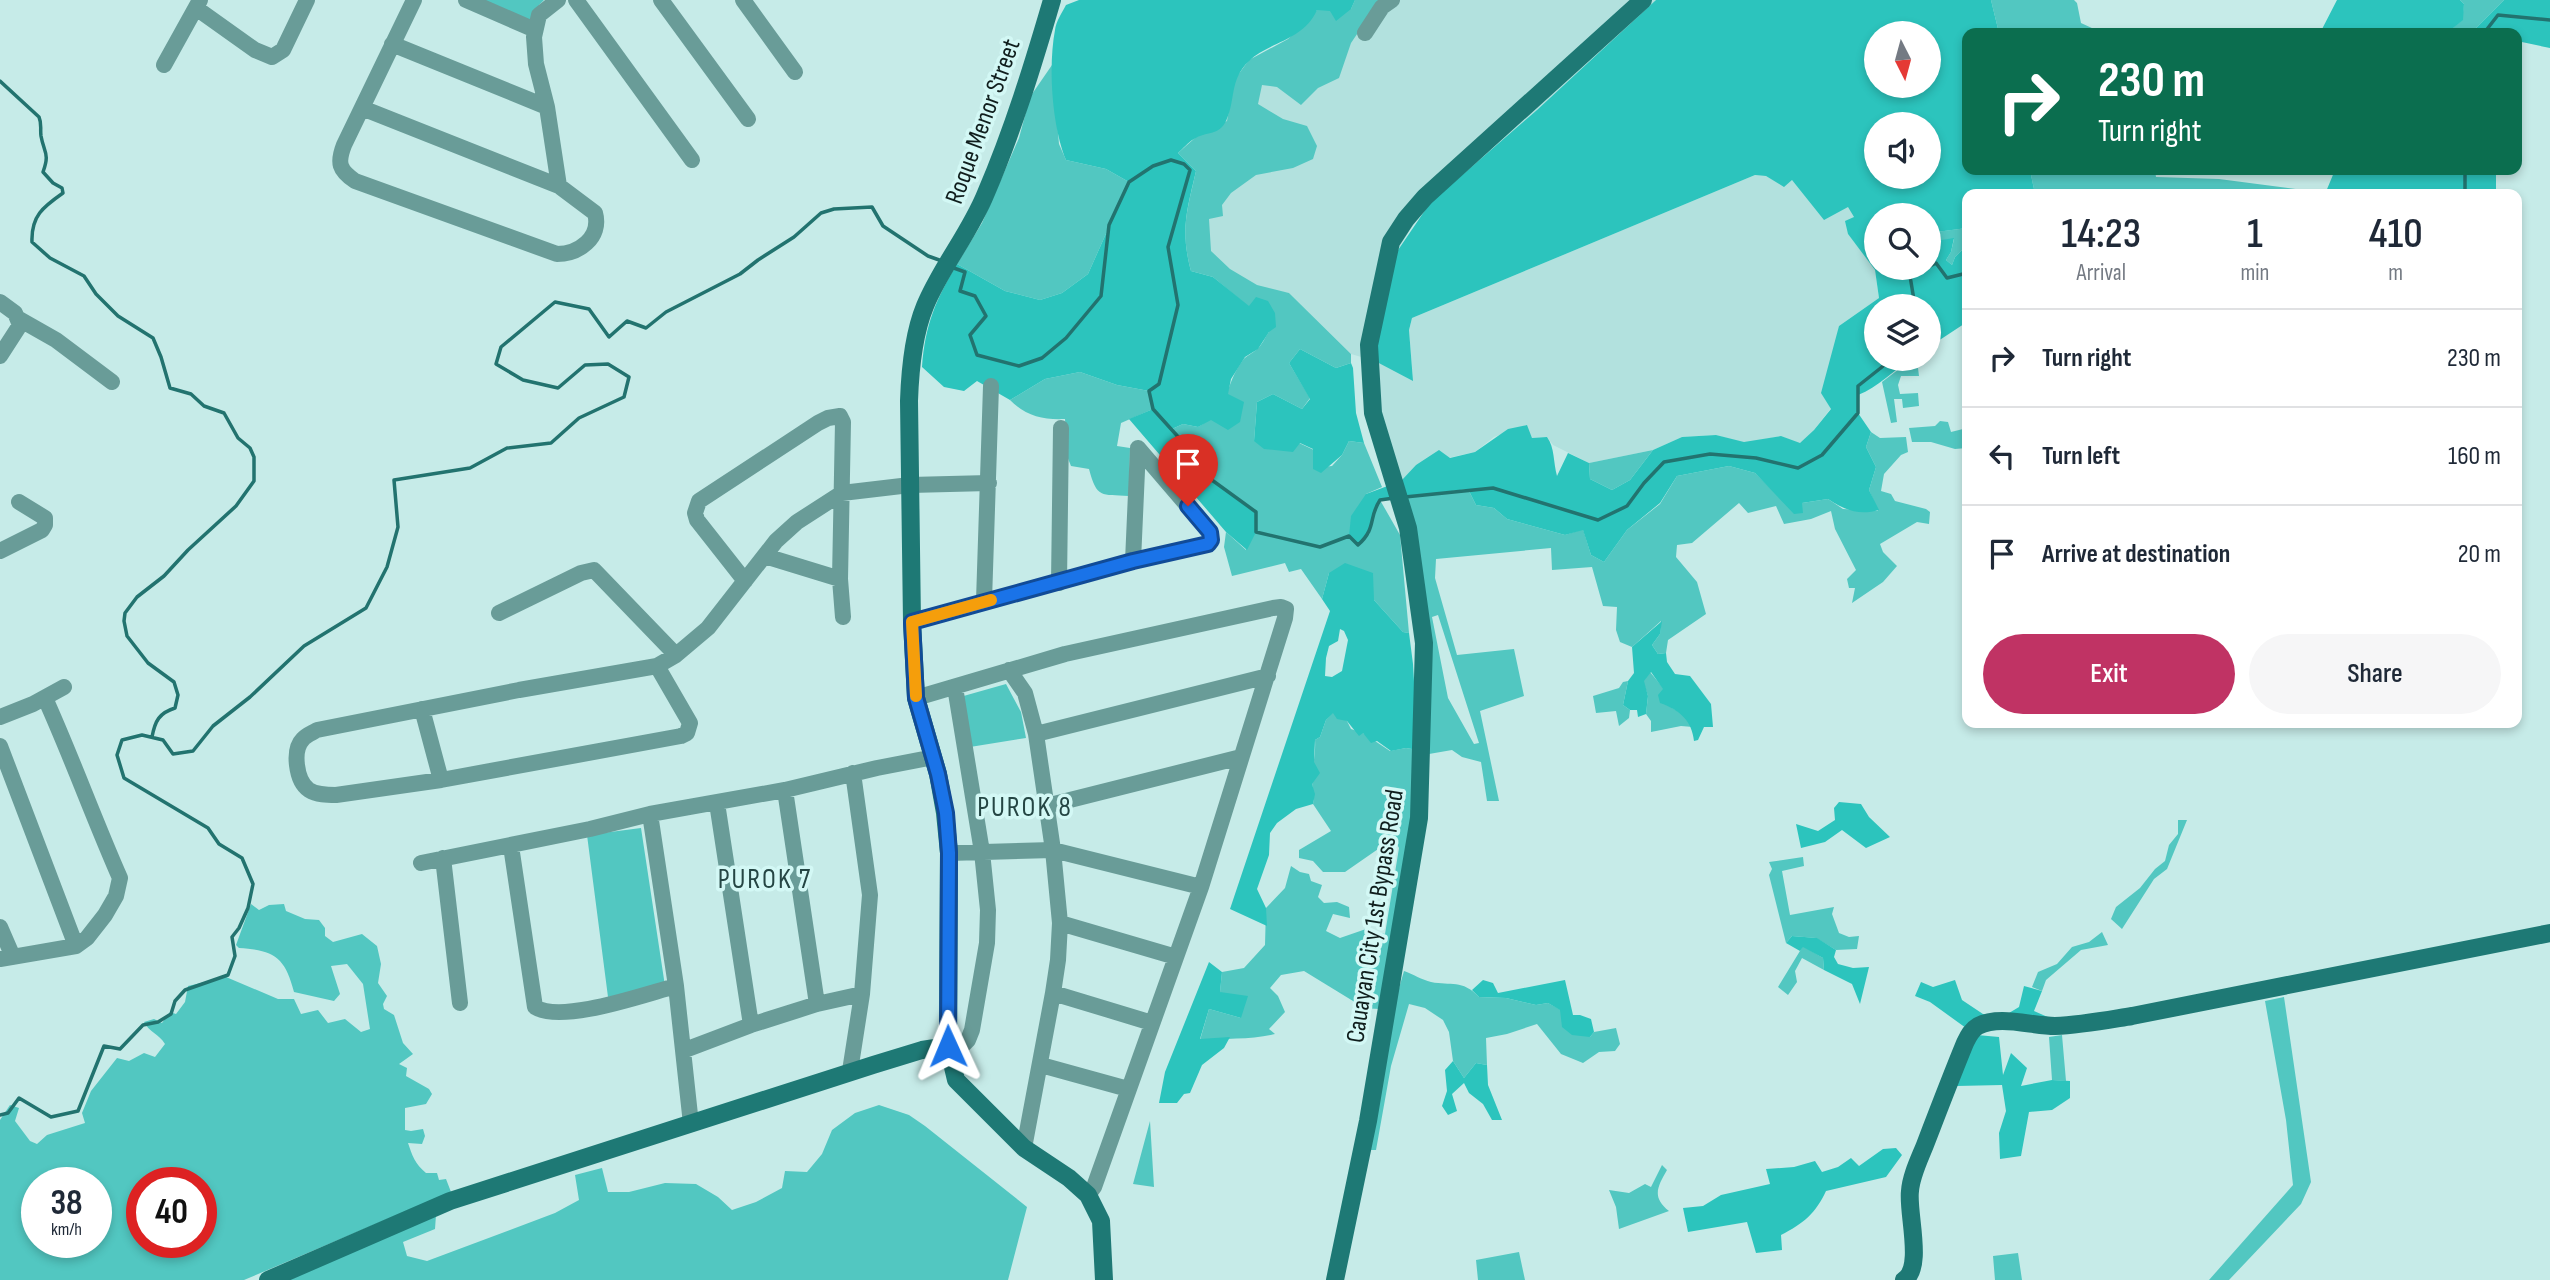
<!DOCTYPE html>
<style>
body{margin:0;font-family:"Sofia Sans Condensed",sans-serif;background:#f6f6f7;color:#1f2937;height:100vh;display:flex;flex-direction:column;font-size:26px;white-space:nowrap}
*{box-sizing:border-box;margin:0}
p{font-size:23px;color:#747a83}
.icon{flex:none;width:38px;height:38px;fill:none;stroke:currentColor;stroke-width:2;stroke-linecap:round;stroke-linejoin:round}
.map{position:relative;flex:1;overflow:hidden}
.side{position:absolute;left:1962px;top:189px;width:560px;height:539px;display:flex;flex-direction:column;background:#fff;border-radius:14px;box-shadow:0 4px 10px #0003}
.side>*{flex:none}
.banner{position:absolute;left:1962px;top:28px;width:560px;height:147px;border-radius:14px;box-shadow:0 4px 10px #0003;background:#0b6e4f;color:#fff;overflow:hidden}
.needle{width:46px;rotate:174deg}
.controls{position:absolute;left:1864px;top:21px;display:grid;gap:14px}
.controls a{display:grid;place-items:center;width:77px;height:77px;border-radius:50%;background:#fff;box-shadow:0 4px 10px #0003;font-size:35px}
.speed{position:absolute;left:21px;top:1167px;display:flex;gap:14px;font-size:35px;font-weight:700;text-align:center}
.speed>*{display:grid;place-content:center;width:91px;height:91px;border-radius:50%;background:#fff;box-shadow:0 4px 10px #0003;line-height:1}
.speed small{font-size:18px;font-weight:400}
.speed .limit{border:10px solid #d22;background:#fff;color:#111}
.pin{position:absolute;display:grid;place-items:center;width:60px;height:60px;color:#fff;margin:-72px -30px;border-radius:50% 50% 50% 0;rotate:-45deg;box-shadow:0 0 7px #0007}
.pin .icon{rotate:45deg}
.me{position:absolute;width:77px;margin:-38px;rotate:359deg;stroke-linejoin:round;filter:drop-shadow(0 0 5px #0008)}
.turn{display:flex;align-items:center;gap:24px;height:147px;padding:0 21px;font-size:32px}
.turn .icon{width:91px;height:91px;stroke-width:2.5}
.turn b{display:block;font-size:49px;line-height:60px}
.eta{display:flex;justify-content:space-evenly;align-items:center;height:119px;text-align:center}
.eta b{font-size:42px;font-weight:600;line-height:49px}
.action{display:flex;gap:14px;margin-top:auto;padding:14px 21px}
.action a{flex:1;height:80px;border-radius:42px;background:#c03364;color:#fff;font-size:28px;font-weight:600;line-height:80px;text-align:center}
.action a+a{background:#f6f6f7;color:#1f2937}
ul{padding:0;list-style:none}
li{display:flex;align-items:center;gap:21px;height:98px;padding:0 21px;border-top:2px solid #e0e1e3}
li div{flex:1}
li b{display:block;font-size:26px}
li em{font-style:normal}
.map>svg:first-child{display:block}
.built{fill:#b2e1de}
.green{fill:#52c7c1;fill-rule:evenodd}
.forest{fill:#2cc4bd;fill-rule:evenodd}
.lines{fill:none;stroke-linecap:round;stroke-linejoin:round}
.stream{stroke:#22736f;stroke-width:3.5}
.street{stroke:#699c98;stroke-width:16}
.secondary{stroke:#1e7975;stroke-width:18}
.route-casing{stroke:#114b97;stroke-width:18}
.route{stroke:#1a73e8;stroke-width:12}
.slow{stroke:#f59e0b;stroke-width:12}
.labels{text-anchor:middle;stroke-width:7;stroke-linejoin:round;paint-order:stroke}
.street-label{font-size:26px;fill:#101e1d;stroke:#d3f8f5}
.neighbourhood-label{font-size:28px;letter-spacing:2px;fill:#254644;stroke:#d3f8f5}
</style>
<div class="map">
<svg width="2550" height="1280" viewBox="0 0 2550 1280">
<rect width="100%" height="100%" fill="#c6ebe8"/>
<!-- built -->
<path class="built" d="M1329,0H1656L1537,110L1430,203L1410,230L1396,253L1413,380L1409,330L1412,318L1755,175L1766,176L1784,186L1792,180L1799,188L1848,206L1854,217L1848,234L1875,270L1879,298L1839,326L1831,408L1814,430L1800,444L1781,436L1744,443L1716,435L1682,437L1653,450L1589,463L1553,445L1547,437L1532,438L1526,425L1494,437L1475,452L1416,465L1401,481L1378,416L1375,361L1351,354L1289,293L1253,287L1207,260L1205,136Z"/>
<!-- green -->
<path class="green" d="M475,0H544L539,5L534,26Z
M1355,0H1380L1351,43L1339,78L1318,88L1301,105L1277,87L1262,85L1258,104L1283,119L1307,126L1317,146L1313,159L1293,168L1256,175L1231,193L1222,205L1223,216L1209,219L1211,251L1230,269L1257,285L1289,293L1351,354V363L1336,368L1300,349L1289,363L1310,398L1302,409L1273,394L1257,402L1254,441L1299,443L1314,450L1313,468L1332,466L1342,455L1349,441L1364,443L1382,487L1366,494L1369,535L1375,508L1380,500L1400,535L1409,633L1403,632L1374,600L1329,573L1322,599L1301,569L1289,572L1285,563L1232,576L1224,547L1226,532L1246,550L1256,512L1205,475L1172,429L1183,424L1198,427C1231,408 1224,385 1243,360C1247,355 1252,354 1256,350C1262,346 1265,337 1269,332L1249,307L1213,277L1191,271C1180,230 1187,211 1196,171L1178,153L1196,137L1227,121L1235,79L1249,60L1288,39L1317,10L1351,9Z
M1991,0H2074L2077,3L2081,23L2094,29V33H1999Z
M2460,0H2504L2471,33H2447L2462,20L2464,4Z
M1052,65L1059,144L1066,160L1106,169L1129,182L1088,274L1062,293L1040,300L1005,291L957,264L982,223L1019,138L1030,97Z
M2030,170H2155L2156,177L2219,179L2326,193L2234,194L2231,189H2203L2197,194H2063L2061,191L2035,194Z
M1967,228V245L1955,257L1952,265L1946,260L1951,252L1954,239L1929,242L1928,233Z
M1912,359V368H1918L1919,376H1901L1898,385L1900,394L1918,393L1919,406L1903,408L1902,399H1894L1897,422L1891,423L1882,382Z
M1080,372L1117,385L1149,391L1153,409L1121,423L1117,446L1130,448L1129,496C1101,494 1097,499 1089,469L1071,466L1067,456L1065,419C1043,420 1026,416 1010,400L1045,379Z
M1940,421L1948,422L1951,432L1967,428V448L1955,449L1931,442H1912L1909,428L1935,426Z
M1871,432L1880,438L1906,437L1908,452L1901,455L1884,474L1881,491L1891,494L1895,501L1926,509L1930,512L1929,524L1917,522L1880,544L1883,552L1897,566L1883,582L1852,603L1855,588H1849L1847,579L1856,570L1835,529L1831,511L1811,519L1784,524L1776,506L1748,513L1739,503L1692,543L1677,545L1676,557L1697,582L1706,614L1668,640L1666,653L1658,654L1652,645L1660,634L1661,621L1632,647L1620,642L1616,630L1617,607L1603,606L1592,567L1552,570L1551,548L1436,559L1435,578L1457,655L1514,649L1524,696L1480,711L1499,801H1487L1481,762L1462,757L1452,750L1429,754L1402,497L1468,489L1476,505L1494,508L1507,519L1565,535L1583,529L1591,555L1604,562L1627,530L1660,504L1677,476L1729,466L1755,473L1772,490L1802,503L1828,499L1843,509L1878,511L1869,490L1876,467L1866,447ZM1438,615L1479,743L1474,744L1448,698L1432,617Z
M1653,450L1630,480L1612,490L1590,479L1589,463Z
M1650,672L1664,689L1669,706L1684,715L1693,727L1681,726L1651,732V721L1646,714L1648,696L1643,681Z
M1628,681L1623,705L1630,710L1629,718L1619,726L1616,711L1596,713L1593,696L1619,688L1623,682Z
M1006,684L1021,712L1026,738L970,747L960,697Z
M1333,712L1347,721L1351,729L1363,733L1390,751L1406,748L1418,750L1416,806L1381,1009L1357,1008L1353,1001L1304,971L1281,975L1270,988L1278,996L1285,1012L1269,1029L1275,1034C1251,1040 1225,1038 1200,1040L1209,1009L1241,1018L1220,992L1222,972L1244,968L1265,945L1266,908L1285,888L1291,866L1300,872L1309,874L1311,881L1322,885L1318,897L1324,903L1337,902L1349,907L1350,918L1333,914L1326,931L1340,938L1366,929L1385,934L1399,848L1394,838L1345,872H1323L1313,861L1299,858V850L1331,831L1313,804C1315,795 1312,789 1312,781C1312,767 1316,754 1315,740L1320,737L1326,720Z
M2178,820H2187L2167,869L2154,879L2122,929L2111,919L2116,907L2140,888L2155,869L2165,861L2169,845L2178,834Z
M641,828L665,986L608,997L587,835Z
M1803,857L1804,866L1782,871L1790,915L1834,907L1832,914L1839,933L1849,937L1859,936L1857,949L1836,950L1816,938L1792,936L1786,943L1769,875L1772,869L1769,862Z
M251,904L259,910L269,905L284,904L286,911L305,919L319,920L325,928V936L333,942L362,934L377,946L381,964L378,983L387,996L383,1004L384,1009L394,1015L403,1043L413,1054L399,1064L407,1068L406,1076L429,1089L432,1094L426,1104L405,1108V1130L411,1131L423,1129L425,1136L422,1144L408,1143C412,1155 415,1164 426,1173H437L439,1180L446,1179L451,1192L244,1280H0V1120L10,1105L19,1108L15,1121L30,1141L37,1144L47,1135L85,1123L82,1113L91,1091L117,1058L129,1061L144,1053L155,1057L165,1044C159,1034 149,1032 144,1022L154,1019L162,1023L170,1012L176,1014L185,1002L188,986L226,977L278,999H294L301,1014L318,1010L328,1023L345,1019L361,1032L370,1029L363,984L347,964L331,966L340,994L334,1001L294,992C285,957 274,950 239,948L236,945ZM37,1183H96V1242H37ZM142,1183H201V1242H142Z
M2102,932L2108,945L2081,950L2046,980L2042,991L2032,987L2038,972L2057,964L2072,947L2089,942Z
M1803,946L1823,958L1824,970L1802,958L1795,971L1797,982L1788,995L1778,987Z
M1404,971C1413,974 1422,980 1431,982C1451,986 1462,979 1479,997L1506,998L1536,1005L1548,1003L1561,1010L1590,1037L1594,1032L1616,1028L1620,1044L1615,1051L1599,1052L1583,1063L1561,1054L1537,1024L1507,1034L1486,1038L1487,1065L1476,1063L1464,1078L1453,1061L1449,1032L1443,1020L1425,1008L1409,1004L1391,1066L1376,1150H1369L1395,1002Z
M2284,997L2311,1182L2301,1204L2229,1280H2209L2293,1185L2286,1120L2265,1001Z
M2062,1035L2066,1081L2052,1080L2049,1037Z
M879,1105L909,1115L925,1126L1027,1207L1008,1280H279L436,1215L435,1229L403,1242L407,1256L427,1261L555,1213L579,1200L575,1175L602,1168L608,1192H629L665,1183L696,1184L718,1197L732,1210L756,1202L782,1188L785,1171L807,1172L822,1154L832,1130L855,1113Z
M1150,1121L1154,1187L1133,1184Z
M1662,1165L1667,1170C1658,1186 1651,1197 1669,1211L1619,1229L1616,1207L1609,1190L1629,1193L1645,1184L1651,1187Z
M1519,1252L1525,1280H1478L1476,1260Z
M2018,1253L2022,1280H1995L1993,1256Z"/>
<!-- forest -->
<path class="forest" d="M1079,0H1355L1351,9L1336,21L1330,11L1317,10C1304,40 1269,42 1249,61C1229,80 1236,100 1226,121C1219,136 1206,131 1194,139C1188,142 1183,149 1178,153L1196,171C1187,210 1180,230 1191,271L1213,277L1249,306L1256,297L1268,301L1275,313L1276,327L1269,332L1258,349L1245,357L1231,379L1228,394L1244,402L1240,422L1228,430L1211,420L1198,427L1183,424L1172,429L1205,475L1256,512V532L1247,550L1226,532L1129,419L1153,409L1149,391L1117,385L1080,372L1045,379L1010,400L977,381L964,391L944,387L922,367C925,325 936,299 957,264L1005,291L1040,300L1062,293L1088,274L1129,182L1106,169L1066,160C1052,126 1048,67 1055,30C1056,21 1062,13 1066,5Z
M1656,0H1991L1999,33H1967V170H2030L2035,194H1967V228L1929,233L1928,215H1876V268H1928L1929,242L1954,238L1951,252L1946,260L1952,265L1955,257L1967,245V322L1929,347L1928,306H1876V359H1911C1893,371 1878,387 1858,395V413L1871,432L1866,447L1876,467L1869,490L1879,510C1859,516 1845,510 1828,499L1802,503L1803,513L1794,514L1755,473L1729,466L1677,476L1660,503L1627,530L1604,562L1591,555L1583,530L1565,535L1507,519L1494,508L1476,505L1468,489L1381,500C1368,518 1377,528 1358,545L1349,536L1351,516L1366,494L1401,481L1416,465L1439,450L1450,458L1475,452L1508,429L1527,425L1532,438L1547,437C1555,448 1553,462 1557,476L1568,453L1589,463L1590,479L1612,490L1630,480L1653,450L1682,437L1716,435L1744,442L1781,436L1800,443L1814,430L1831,409L1821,393L1839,326L1879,298L1875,270L1848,234L1845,221L1854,217L1848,207L1824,220L1792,180L1784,187L1766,176L1755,175L1412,318L1409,330L1413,381L1375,361L1381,310L1396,253L1430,203L1537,110ZM1876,33H1928V86H1876ZM1876,124H1928V177H1876Z
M2337,0H2460L2464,4L2463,20L2447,33H2320Z
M2504,0H2550V48L2517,41L2516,33H2471Z
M2335,170H2496V194H2325Z
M1300,349L1336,368L1351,363L1353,368L1356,413L1364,443L1349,441L1342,455L1321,473L1313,469V449L1300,443L1293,452L1264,449L1254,441L1257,402L1273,394L1302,409L1310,399L1289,363Z
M1345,563L1373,573L1374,600L1403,632L1409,633L1413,664L1418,750L1406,748L1391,751L1377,741L1371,743L1363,733L1359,736L1347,721L1337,719L1333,713L1326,720L1320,737L1315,740L1314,762L1320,773L1312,784L1315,794L1313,804L1296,809L1277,823L1270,833L1269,855L1257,889L1266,908L1267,926L1230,909L1330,611L1322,599L1329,573ZM1340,629L1344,631L1348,640L1342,671L1332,677L1325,676L1326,658L1329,646L1338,641Z
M1662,621L1660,634L1652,645L1658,654L1666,653L1667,662L1675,674L1690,676L1711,704L1713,727H1704L1698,740L1694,741C1692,721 1680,710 1660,703L1658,695L1663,689L1651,672L1644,681L1648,696L1646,714L1638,717L1637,710H1630L1623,705L1628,681L1634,673L1632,647Z
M1839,802L1861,804L1869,817L1890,837L1866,848L1842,830L1825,842L1801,848L1796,824L1818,831L1835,820L1834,808Z
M1792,936L1817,938L1836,950L1834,957L1838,964L1853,968L1869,967L1860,1004L1852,984L1824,970L1823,958L1803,947L1800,951L1786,943Z
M1209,962L1222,972L1220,992L1248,996L1241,1018L1209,1009L1200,1039L1230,1037L1224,1048L1202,1065L1190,1093L1184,1094L1177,1103H1159L1165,1072Z
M1483,980L1493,983L1498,993L1565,980L1573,1015H1580L1591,1019L1594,1032L1590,1037L1572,1035L1562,1027L1560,1010L1548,1003L1536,1005L1506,998L1479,997L1472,990Z
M1955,980L1962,1000L1983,1014L2004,1016L2019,1007L2024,986L2042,991L2034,1011L2059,1022L1966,1028L1930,1002L1915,996L1921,982L1933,987Z
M1977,1035L1999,1037L2003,1075L2011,1053L2027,1068L2021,1086L2052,1080L2070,1081V1098L2052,1110L2029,1112L2021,1156L2000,1159L1999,1133L2006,1111L2002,1085L1956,1086Z
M1453,1061L1464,1078L1476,1063L1487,1065L1488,1085L1502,1120H1492L1483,1104L1469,1093L1464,1083L1452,1094L1457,1111L1448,1115L1442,1106L1447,1091L1445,1070Z
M1896,1148L1902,1155L1886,1177L1826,1191C1816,1213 1803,1224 1781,1235L1782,1250L1756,1253L1747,1222L1688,1232L1683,1208L1703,1206L1721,1195L1770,1184L1766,1169L1794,1167L1815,1161L1822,1172L1838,1167L1851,1158L1859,1166L1883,1149Z"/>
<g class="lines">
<!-- stream -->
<path class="stream" d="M2484,33L2498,15L2550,20
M0,81L39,117C42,124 40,129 41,136C44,153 50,153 43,172L53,183L62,188L63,193C43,207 31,216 32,242L50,258L84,276L96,294L118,316L153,338L161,357L170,388L191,394L204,406L224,413L238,438L250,448L254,457V481L236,506L188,550L164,576L137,597L125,613L124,621L127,636L148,663L174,682L178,695L175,708C159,713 155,721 152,737
M2465,194V170
M951,267L965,272L960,291L975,296L986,316L970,335L977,355L1019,366L1042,358L1066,338L1101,296L1109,225L1129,182L1153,166L1171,160L1184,164L1190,170L1168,247L1178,305L1159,384L1149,391L1153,409L1181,440L1205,475L1256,512V532L1320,547L1349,536L1358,545C1377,528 1368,518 1380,500L1394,498
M1928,267L1936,263L1947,278L1967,273
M1915,306L1910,276L1926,268
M1405,497L1493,488L1598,520L1627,506L1644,483L1664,462L1710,454L1756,458L1798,468L1822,455L1858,413V386L1892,359
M0,1115L8,1113L19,1098L51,1117L78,1111L104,1046L120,1049L143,1025L158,1022L171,1014L175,1001L185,990L228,975L235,956L232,937L239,928L248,908L253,884L242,858L219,844L208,828L124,778L117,755L122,740L142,735L163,740L173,754L193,751L213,726L250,697L304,646L366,608L387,567L398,527L394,480L470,468L507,448L551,443L579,418L624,397L629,377L608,364L585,365L558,388L523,380L496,364L501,347L555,302L589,309L609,337L627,321L646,328L666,312L740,274L758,260L794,237L821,213L834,209L872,207L883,226L928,256L942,261"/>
<!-- street -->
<path class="street" d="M466,0L535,30
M558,0L539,15L534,37L536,64L547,107L559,186
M576,0L692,160
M661,0L748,119
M743,0L795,72
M196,8L255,50L272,57L283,50L307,0
M1365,33L1382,7L1392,0
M392,44L547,107
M164,65L200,0
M362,108L559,186L595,213C602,238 578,254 557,254L355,181C339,170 337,163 344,145L414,0
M0,302L15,313L20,325L0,356
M19,319L56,340L112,382
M0,551L42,530L45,525V518L19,502
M765,556L840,579
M1133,561L1138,448
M745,581L697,520L695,513L699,501L818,423L828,418L840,416L843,422L840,579L843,617
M1059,583L1061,428
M984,601L991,386
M499,613L581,573L594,570L676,655
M912,622L1133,561L1208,544L1211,540L1210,532L1138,448
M657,666L690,723L687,733L681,736L441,780L336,795C327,795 317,795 309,790C296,781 292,750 303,739C306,735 312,733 317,730L519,690L657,666L676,655L708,628L776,541L797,522L842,493L910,485L989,483
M1009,670L1025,693L1036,734L1053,850L1060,923L1058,960L1053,993L1024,1148
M916,698L1065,654L1273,608L1281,607L1286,609L1285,618L1201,887L1094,1187L1088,1195
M422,709L441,780
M0,717L33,704L64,687
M1036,734L1268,676
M0,746L76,946
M785,790L817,1004
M717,803L751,1025
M1046,806L1241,757
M650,814L676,986L691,1124
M511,846L535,1007C562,1024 645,994 676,986
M949,853L1053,850L1201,887
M443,858L460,1003
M421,863L590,829L650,814L785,790L877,768L934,757
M1060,923L1176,957
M0,927L13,957
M0,959L76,946L87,938L105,915L116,896L120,878C94,819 72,758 45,698
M1053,993L1152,1023
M685,1050L751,1025L817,1004L862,994L870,895L853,773
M950,1058L968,1040L972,1030L987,943L988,910L982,852L955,687
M1041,1065L1128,1089
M850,1071L862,994"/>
<!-- secondary -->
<path class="secondary" d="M1052,0C1033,65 1013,130 986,193C970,233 941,267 925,306C913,335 910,371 909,401L912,622L916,698L938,774L945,813L949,853L948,1046L956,1080L1024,1148L1069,1178L1088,1195L1101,1221L1104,1280
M268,1280L450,1201L873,1065L922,1050L948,1046
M1335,1280L1368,1121L1419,818L1424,643L1408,528L1373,413L1369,345L1391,242L1406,219L1425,197L1643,0
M1904,1280C1924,1268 1907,1212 1910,1191C1911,1176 1919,1160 1925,1145C1938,1111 1951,1077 1965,1043C1968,1037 1971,1030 1978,1026C2000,1015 2031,1026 2055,1026C2081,1025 2107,1020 2132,1016L2550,933"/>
</g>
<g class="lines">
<defs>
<path id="route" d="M948,1046L949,853L946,813L938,774L916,698L912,622L1133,561L1208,544L1211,540L1210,532L1188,506"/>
</defs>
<!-- route casing -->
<use href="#route" class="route-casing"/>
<!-- route -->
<use href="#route" class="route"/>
<!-- slow -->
<path class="slow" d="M916,696L912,622L991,600"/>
</g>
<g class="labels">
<!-- street labels -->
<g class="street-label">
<text transform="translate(982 121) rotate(-70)" y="9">Roque Menor Street</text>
<text transform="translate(1374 916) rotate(-81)" y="9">Cauayan City 1st Bypass Road</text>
</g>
<!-- neighbourhood labels -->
<g class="neighbourhood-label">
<text x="1025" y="816">PUROK 8</text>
<text x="765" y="888">PUROK 7</text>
</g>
</g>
</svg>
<div class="controls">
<a><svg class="needle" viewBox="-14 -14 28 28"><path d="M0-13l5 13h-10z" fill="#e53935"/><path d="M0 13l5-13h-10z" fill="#747a83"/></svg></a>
<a><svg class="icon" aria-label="sound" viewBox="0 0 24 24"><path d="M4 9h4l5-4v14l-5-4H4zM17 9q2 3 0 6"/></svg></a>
<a><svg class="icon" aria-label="search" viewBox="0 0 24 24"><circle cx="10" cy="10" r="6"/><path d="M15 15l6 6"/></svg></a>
<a><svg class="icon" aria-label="layers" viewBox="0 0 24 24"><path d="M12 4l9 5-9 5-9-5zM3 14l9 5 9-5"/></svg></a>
</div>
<div class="speed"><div>38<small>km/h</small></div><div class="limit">40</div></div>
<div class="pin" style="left:1188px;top:506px;background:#d93025"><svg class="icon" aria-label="arrive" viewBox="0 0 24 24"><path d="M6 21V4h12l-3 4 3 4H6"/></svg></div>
<svg class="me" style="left:948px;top:1046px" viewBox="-20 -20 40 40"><path d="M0-17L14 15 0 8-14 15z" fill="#1a73e8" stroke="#fff" stroke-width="4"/></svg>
<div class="banner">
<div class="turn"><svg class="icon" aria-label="right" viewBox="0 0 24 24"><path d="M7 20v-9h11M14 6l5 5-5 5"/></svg><div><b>230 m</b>Turn right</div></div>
</div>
<section class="side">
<div class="eta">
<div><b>14:23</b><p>Arrival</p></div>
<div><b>1</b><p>min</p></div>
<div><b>410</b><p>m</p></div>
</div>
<ul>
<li><svg class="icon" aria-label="right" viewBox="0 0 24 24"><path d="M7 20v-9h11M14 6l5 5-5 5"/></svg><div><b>Turn right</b></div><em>230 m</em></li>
<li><svg class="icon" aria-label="left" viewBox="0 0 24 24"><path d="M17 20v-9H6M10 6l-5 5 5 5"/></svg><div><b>Turn left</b></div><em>160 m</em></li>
<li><svg class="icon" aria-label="arrive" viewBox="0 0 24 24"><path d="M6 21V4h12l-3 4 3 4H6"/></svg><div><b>Arrive at destination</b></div><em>20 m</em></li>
</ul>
<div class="action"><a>Exit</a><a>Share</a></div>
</section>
</div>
